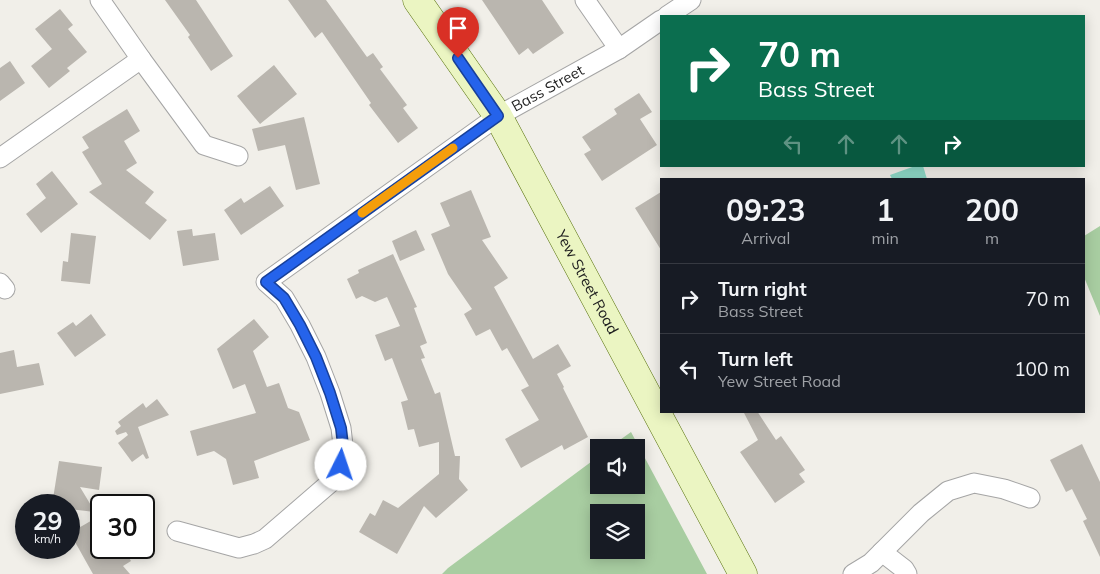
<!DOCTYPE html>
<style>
body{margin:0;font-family:Mulish,sans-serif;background:#242831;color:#f1f3f6;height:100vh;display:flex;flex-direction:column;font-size:19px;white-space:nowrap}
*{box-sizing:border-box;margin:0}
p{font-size:16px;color:#9ea1a6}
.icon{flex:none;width:28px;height:28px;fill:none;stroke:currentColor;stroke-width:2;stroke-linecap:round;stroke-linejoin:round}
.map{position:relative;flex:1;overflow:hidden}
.sheet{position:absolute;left:660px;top:178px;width:425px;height:235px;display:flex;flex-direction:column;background:#171b24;border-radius:0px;box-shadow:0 2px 12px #0003}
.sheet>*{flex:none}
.banner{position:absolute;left:660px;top:15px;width:425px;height:152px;border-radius:0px;box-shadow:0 2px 12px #0003;background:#0b6e4f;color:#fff;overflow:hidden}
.fabs{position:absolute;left:590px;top:439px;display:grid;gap:10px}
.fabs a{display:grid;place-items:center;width:55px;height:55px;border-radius:0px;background:#171b24;box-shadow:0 2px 12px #0003;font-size:25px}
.speed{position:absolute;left:15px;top:494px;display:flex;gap:10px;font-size:25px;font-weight:700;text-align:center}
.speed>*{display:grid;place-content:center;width:65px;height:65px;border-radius:50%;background:#171b24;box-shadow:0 2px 12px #0003;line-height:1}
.speed small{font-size:12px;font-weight:400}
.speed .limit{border:2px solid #111;border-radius:8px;background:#fff;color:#111}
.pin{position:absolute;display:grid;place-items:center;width:42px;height:42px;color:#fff;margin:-51px -21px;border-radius:50% 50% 50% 0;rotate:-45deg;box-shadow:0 0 5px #0007}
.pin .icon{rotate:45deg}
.me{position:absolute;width:55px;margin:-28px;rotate:4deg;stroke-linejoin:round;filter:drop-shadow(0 0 4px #0008)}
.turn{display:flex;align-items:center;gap:18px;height:105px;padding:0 15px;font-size:22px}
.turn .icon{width:65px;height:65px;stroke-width:2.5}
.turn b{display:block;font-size:35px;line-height:42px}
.lanes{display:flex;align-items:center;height:48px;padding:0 15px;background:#0003;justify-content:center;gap:25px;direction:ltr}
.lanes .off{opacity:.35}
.eta{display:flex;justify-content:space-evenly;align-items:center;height:85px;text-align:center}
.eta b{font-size:30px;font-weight:700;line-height:35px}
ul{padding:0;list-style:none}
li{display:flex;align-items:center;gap:15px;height:70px;padding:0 15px;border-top:1px solid #363941}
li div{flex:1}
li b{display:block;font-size:19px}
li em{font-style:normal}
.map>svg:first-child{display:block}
.forest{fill:#a8cda1;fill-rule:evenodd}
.pitch{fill:#8ed9c7}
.building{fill:#bab6af}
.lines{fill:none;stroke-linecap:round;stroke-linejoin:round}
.street-casing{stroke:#a5a5a5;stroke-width:21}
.secondary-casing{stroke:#59730e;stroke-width:29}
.street{stroke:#fff;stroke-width:19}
.secondary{stroke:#ebf5c2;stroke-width:28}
.route-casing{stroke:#184099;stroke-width:12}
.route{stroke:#2563eb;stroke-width:9}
.slow{stroke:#f59e0b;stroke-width:9}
.labels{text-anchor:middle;stroke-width:4.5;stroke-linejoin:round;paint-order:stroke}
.street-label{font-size:15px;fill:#212121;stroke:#fff}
</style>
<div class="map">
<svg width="1100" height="574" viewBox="0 0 1100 574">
<rect width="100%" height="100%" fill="#f1efe9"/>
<!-- forest -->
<path class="forest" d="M1100,226V316L1084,277V236Z
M631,432L707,574H442L448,568L599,456V485H636V448L610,447ZM599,512H636V550H599Z"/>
<!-- pitch -->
<path class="pitch" d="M915,166H923L927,179H892L890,175Z"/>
<!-- building -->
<path class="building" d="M165,0H196L233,56L211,71L188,37L190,35Z
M288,0H326L367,57L373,53L383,67L380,69L407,105L403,108L418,128L398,143L369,105L371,103L322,32L315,38Z
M482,0H542L564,33L533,54L528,48L519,55Z
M60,9L73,25L68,29L87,52L67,68L70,71L49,88L31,66L52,49L35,29Z
M10,61L25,83L0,101V68Z
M274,65L297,94L260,124L237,96Z
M639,93L652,112L640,119L657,145L602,181L584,154L591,150L582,137L617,114L614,109Z
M127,109L140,131L124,141L137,163L126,170L154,192L145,203L167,220L150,240L89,192L102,184L82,152L89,148L82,137Z
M304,117L320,184L296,190L285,145L258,151L252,129Z
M52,171L78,204L41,233L26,214L46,198L36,184Z
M270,186L284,206L241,235L224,210L241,198L244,203Z
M471,190L491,237L482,240L508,278L494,287L533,359L558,344L571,366L557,374L564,387L563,388L588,437L564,450L562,445L521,468L505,439L539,420L521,390L529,386L507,348L502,351L490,329L476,336L464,314L472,309L448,274L431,234L450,226L440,203Z
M661,192V250L635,208Z
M192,229L193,236L215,233L219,260L183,266L177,231Z
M416,230L425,250L400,261L392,241Z
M71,233L96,236L90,284L61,281L63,261L68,262Z
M393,254L417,307L414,308L427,343L420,346L425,358L421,359L435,394L440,392L455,456H460L459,479L468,490L436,518L424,506L397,554L359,532L370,513L375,516L383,500L398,508L439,474V442L419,447L414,429L408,430L401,402L408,400L392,358L385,361L375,335L400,326L387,297L375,302L362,296L356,299L347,279L359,273L358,270Z
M91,314L106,335L75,357L57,333L73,322L76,326Z
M254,319L269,337L253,351L267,387L279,383L288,408L299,412L310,440L254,461L259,478L233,485L226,459L214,451L197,456L190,431L256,413L245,384L233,389L217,349Z
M14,350L17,367L39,363L44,385L0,394V353Z
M157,399L169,415L138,427L149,458L146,459L143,454L132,462L118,443L128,435L126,432L117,435L115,431L121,426L118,422L143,403L146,408Z
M743,411H757L776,440L781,436L805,470L799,474L805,482L775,503L740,452L758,440Z
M1082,444L1100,482V557L1083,521L1087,519L1072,489L1066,492L1050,460Z
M59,461L102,467L99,490L80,487L95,512L69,509V505H52Z
M101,515V548H123L131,561L123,566L130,574H93L70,533Z"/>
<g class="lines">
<defs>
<g id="street">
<path d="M100,0L141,59L204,145L238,156"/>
<path d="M585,0L619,49"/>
<path d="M667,16L691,0"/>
<path d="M0,158L141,59"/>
<path d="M0,283L5,289"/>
<path id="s1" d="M177,531L239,548L254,544L265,539L338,476L344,454L341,428L330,393L316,357L300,325L284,298L266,282L498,116L619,49L661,20"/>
<path d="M882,552L904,569L907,574"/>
<path d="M853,574L871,563L921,513L948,491L974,483L1004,489L1030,498"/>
</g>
<g id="secondary">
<path id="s2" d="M417,0L498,116L743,574"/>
</g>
</defs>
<!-- street casing -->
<use href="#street" class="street-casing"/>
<!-- secondary casing -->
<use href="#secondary" class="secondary-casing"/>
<!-- street -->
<use href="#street" class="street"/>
<!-- secondary -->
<use href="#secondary" class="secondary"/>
</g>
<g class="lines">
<defs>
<path id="route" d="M341,465L344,454L341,428L330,393L316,357L300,325L284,298L266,282L498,116L458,58"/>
</defs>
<!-- route casing -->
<use href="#route" class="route-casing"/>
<!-- route -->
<use href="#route" class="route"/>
<!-- slow -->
<path class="slow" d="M362,213L453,148"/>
</g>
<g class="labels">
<!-- street labels -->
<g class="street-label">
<text dy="5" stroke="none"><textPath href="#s1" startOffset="746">Bass Street</textPath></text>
<text dy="5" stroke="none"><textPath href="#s2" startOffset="330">Yew Street Road</textPath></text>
</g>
</g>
</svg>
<div class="fabs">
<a><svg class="icon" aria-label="sound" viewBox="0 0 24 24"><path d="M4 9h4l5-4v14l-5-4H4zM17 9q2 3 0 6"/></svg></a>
<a><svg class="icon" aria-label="layers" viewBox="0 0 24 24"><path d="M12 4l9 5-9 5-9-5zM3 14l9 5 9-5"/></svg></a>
</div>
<div class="speed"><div>29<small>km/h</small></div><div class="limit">30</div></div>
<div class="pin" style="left:458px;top:58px;background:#d93025"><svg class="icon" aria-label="arrive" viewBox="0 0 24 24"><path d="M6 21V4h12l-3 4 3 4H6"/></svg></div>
<svg class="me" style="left:341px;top:465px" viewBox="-20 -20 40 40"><circle r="19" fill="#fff"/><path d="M0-13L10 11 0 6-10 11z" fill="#2563eb"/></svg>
<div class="banner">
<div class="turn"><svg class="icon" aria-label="right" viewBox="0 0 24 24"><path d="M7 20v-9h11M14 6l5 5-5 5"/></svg><div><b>70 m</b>Bass Street</div></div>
<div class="lanes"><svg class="icon off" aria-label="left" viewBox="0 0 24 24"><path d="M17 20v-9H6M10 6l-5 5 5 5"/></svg><svg class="icon off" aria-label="ahead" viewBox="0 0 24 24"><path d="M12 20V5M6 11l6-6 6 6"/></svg><svg class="icon off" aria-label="ahead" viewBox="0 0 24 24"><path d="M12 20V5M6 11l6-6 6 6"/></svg><svg class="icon" aria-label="right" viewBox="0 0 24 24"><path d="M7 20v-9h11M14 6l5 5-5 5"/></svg></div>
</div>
<section class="sheet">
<div class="eta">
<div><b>09:23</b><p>Arrival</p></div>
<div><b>1</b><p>min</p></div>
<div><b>200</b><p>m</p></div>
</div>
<ul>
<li><svg class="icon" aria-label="right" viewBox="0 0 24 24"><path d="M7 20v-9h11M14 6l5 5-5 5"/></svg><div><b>Turn right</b><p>Bass Street</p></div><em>70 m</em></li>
<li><svg class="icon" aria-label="left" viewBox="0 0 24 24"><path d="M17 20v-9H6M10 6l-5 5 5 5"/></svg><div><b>Turn left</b><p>Yew Street Road</p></div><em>100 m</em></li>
</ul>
</section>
</div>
